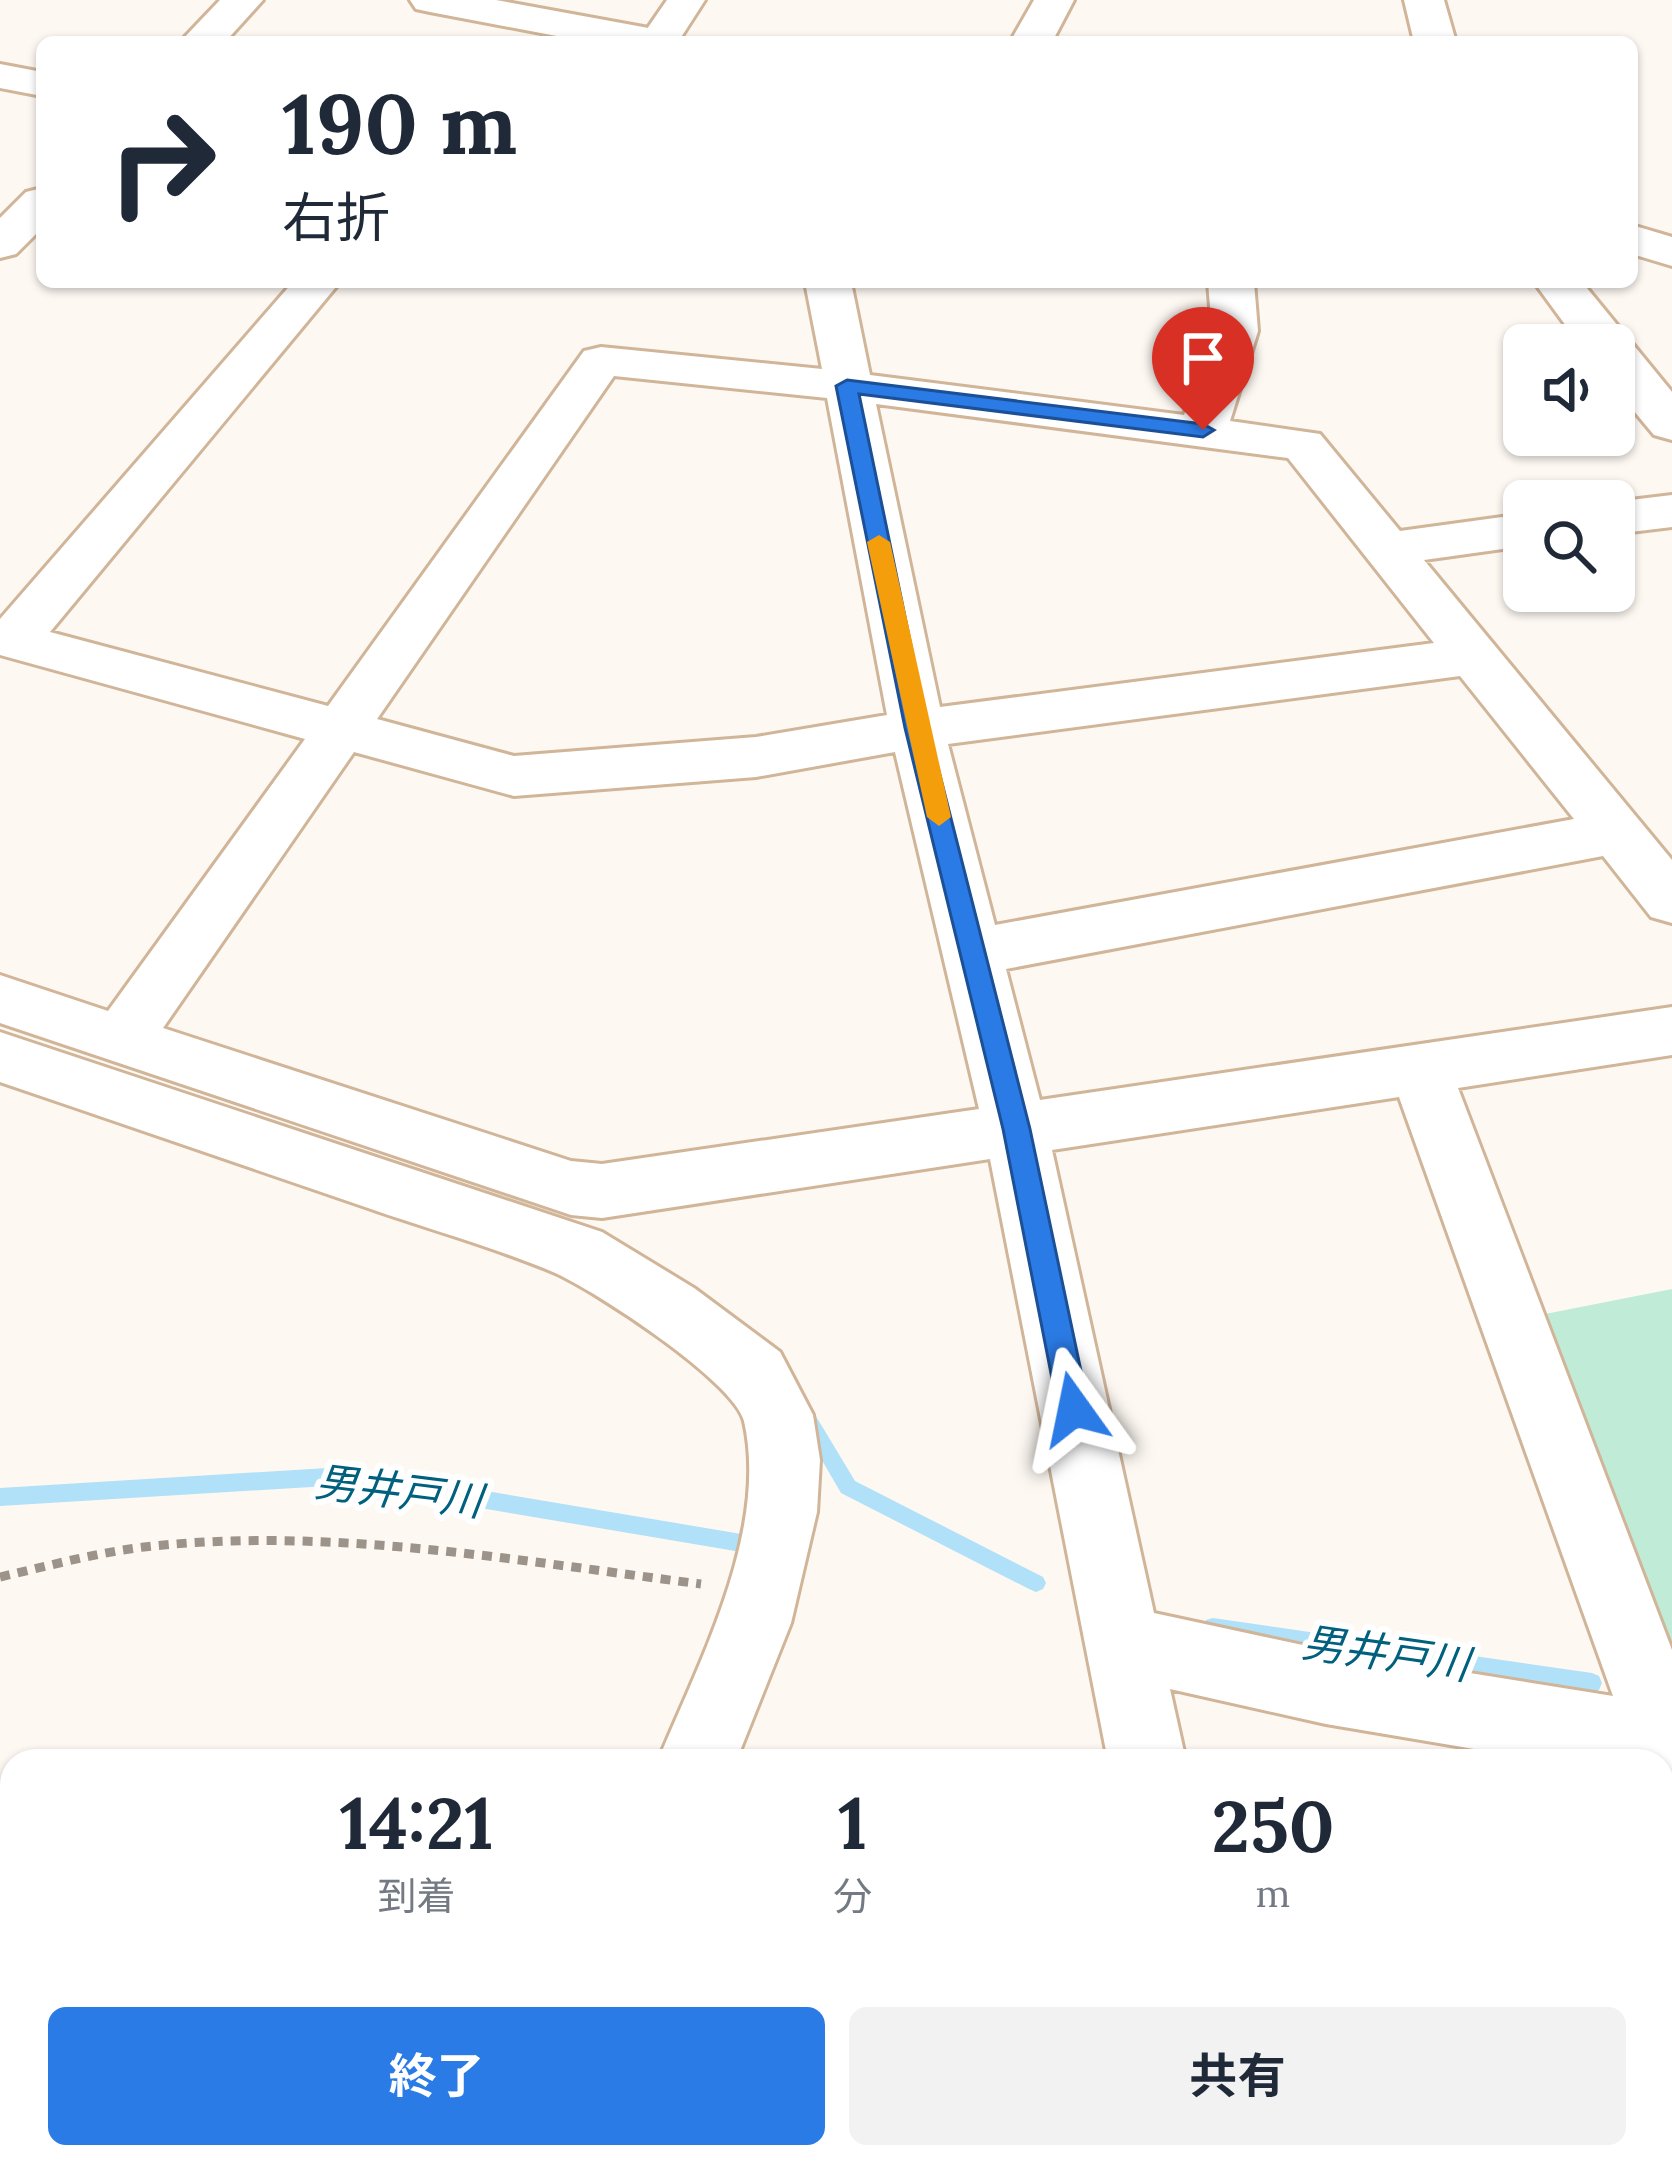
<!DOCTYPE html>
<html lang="ja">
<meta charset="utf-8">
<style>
body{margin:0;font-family:Lora,"Noto Sans JP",serif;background:#f2f2f3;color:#1f2937;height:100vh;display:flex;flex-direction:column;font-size:45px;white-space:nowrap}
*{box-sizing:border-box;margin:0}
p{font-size:39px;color:#747a83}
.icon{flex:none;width:66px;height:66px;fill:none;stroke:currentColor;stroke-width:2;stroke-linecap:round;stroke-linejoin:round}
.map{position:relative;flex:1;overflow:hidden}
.panel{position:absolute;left:0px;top:1749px;width:1674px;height:420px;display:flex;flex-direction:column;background:#fff;border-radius:36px 36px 0 0;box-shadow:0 3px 9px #0004}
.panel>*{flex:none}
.banner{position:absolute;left:36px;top:36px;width:1602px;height:252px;border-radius:18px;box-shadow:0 3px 9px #0004;background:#fff;color:#1f2937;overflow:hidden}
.tools{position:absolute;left:1503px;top:324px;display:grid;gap:24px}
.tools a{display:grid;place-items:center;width:132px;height:132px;border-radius:18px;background:#fff;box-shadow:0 3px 9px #0004;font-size:60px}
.pin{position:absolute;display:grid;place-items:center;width:102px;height:102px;color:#fff;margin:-123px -51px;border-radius:50% 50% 50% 0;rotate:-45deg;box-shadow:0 0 12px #0007}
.pin .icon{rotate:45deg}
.me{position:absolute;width:132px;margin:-66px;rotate:348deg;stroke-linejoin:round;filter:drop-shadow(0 0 9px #0008)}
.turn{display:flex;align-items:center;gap:42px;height:252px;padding:0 48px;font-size:54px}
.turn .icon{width:156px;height:156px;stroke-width:2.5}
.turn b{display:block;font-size:84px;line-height:102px}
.eta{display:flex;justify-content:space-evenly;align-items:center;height:204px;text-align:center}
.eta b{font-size:72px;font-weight:700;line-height:84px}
.button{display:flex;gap:24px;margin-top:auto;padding:24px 48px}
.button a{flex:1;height:138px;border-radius:18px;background:#2b7be6;color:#fff;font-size:48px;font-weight:700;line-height:138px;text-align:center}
.button a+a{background:#f2f2f3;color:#1f2937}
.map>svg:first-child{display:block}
.green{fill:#c0ebd7}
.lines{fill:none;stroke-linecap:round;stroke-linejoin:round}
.stream{fill:#b0e1f8;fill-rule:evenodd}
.street-casing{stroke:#d1b599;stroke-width:6}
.secondary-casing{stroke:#d1b599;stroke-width:6}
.primary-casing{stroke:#d1b599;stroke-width:6}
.path{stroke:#9c948b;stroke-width:9;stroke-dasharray:10 8;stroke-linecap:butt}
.street{fill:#fff;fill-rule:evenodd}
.secondary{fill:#fff;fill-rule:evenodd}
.primary{fill:#fff;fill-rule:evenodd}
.route{fill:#2b7be6;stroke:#1c5096;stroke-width:3}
.slow{fill:#f59e0b}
.labels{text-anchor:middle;stroke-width:12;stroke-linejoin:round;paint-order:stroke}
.water-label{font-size:42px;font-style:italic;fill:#00607e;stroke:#fff}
</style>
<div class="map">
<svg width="1672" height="2169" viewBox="0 0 1672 2169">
<rect width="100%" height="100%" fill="#fdf8f2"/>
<!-- green -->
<path class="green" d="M1672,1289V1663L1540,1315Z"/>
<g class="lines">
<!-- stream -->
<path class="stream" d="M804,1406L811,1408L855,1481L1043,1577L1046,1583L1043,1589L1036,1592L1029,1589L841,1493L795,1414L797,1408Z
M344,1467L759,1537L766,1540L769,1546L766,1552L759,1555L344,1485L0,1506V1488Z
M1213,1618L1592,1673L1599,1676L1602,1683L1599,1690L1592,1693L1213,1636L1206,1634L1203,1627L1206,1620Z"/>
<defs>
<path id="street" d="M667,0H705L678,42H638Z
M0,64L42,72V96L0,88Z
M293,282H340L50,632L328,706L584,351L601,347L822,369L805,282H851L870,375L1184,415L1212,331L1208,282H1254L1258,331L1230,421L1320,434L1400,531L1524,514V546L1424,560L1672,860V923L1651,917L1603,856L1006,969L1040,1100L1672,1007V1055L1458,1088L1672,1650V1782L1662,1780V1761H1546L1326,1724L1170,1689L1186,1761H1108L990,1159L602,1218L571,1215L0,1023V975L108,1011L305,739L0,655V619ZM614,376L827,398L887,715L756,737L514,756L377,719ZM876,404L1288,458L1434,643L940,707ZM1460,676L1574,819L995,925L948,744ZM354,752L514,796L756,777L895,752L979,1109L602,1164L571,1161L163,1028ZM1399,1097L1613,1696L1326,1650L1154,1613L1052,1150Z
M1672,495V527L1614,534V502Z
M0,1032L602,1232L694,1288L780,1352L813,1415L820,1460L817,1512L791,1623L736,1761H658C699,1662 769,1531 744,1421C734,1381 593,1289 553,1272C494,1247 431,1230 371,1209C248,1167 124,1124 0,1082Z
M0,1921L12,1926V2009L0,2004Z
M161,2157H256L261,2169H166Z
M409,2157H500L495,2169H404Z
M1191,2157H1277L1281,2169H1193Z
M1502,2157H1588L1590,2169H1502Z"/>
<path id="secondary" d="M220,0H263L225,42H180Z
M410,0H496L654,29L669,33L675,42H588L430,12L416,9Z
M1034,0H1074L1052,42H1010Z
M42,188V228L16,254L0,258V218L26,192Z
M1632,225L1672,237V266L1632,254Z"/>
<path id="primary" d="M1404,0H1444L1456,42H1414Z
M1534,282H1582L1672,392V440L1654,435L1614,387V345H1580Z"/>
</defs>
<!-- street casing -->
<use href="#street" class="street-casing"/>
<!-- secondary casing -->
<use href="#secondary" class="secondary-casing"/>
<!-- primary casing -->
<use href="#primary" class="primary-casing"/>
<!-- path -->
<path class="path" d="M0,1577C48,1566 95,1553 144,1547C330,1526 517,1561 701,1584"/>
<!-- street -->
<use href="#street" class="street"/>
<!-- secondary -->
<use href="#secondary" class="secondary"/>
<!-- primary -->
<use href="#primary" class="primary"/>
</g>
<!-- route -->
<path class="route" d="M847,380L1203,424L1214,430L1203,437L859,394L928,728L1030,1129L1089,1409L1084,1418L1074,1422L1063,1418L1058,1409L1003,1129L905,728L836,386Z"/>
<!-- slow -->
<path class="slow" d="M879,535L890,542L951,817L939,826L927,817L867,542Z"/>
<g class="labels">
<!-- water labels -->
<g class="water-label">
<text transform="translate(399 1491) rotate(7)" y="15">男井戸川</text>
<text transform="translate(1386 1653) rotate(8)" y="15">男井戸川</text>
</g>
</g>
</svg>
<div class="tools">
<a><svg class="icon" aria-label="sound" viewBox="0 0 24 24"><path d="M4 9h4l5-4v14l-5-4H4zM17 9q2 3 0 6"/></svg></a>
<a><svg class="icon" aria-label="search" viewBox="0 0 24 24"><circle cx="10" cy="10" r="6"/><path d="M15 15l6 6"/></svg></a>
</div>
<div class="pin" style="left:1203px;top:430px;background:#d93025"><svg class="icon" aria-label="arrive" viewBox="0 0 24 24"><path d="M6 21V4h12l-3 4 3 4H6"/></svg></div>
<svg class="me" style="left:1074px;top:1409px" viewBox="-20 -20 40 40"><path d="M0-17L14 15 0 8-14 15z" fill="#2b7be6" stroke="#fff" stroke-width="4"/></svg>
<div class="banner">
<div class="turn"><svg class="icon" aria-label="right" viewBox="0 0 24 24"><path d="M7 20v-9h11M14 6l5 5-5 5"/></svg><div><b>190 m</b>右折</div></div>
</div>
<section class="panel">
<div class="eta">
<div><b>14:21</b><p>到着</p></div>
<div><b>1</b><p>分</p></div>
<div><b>250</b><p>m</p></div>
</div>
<div class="button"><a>終了</a><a>共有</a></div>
</section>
</div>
